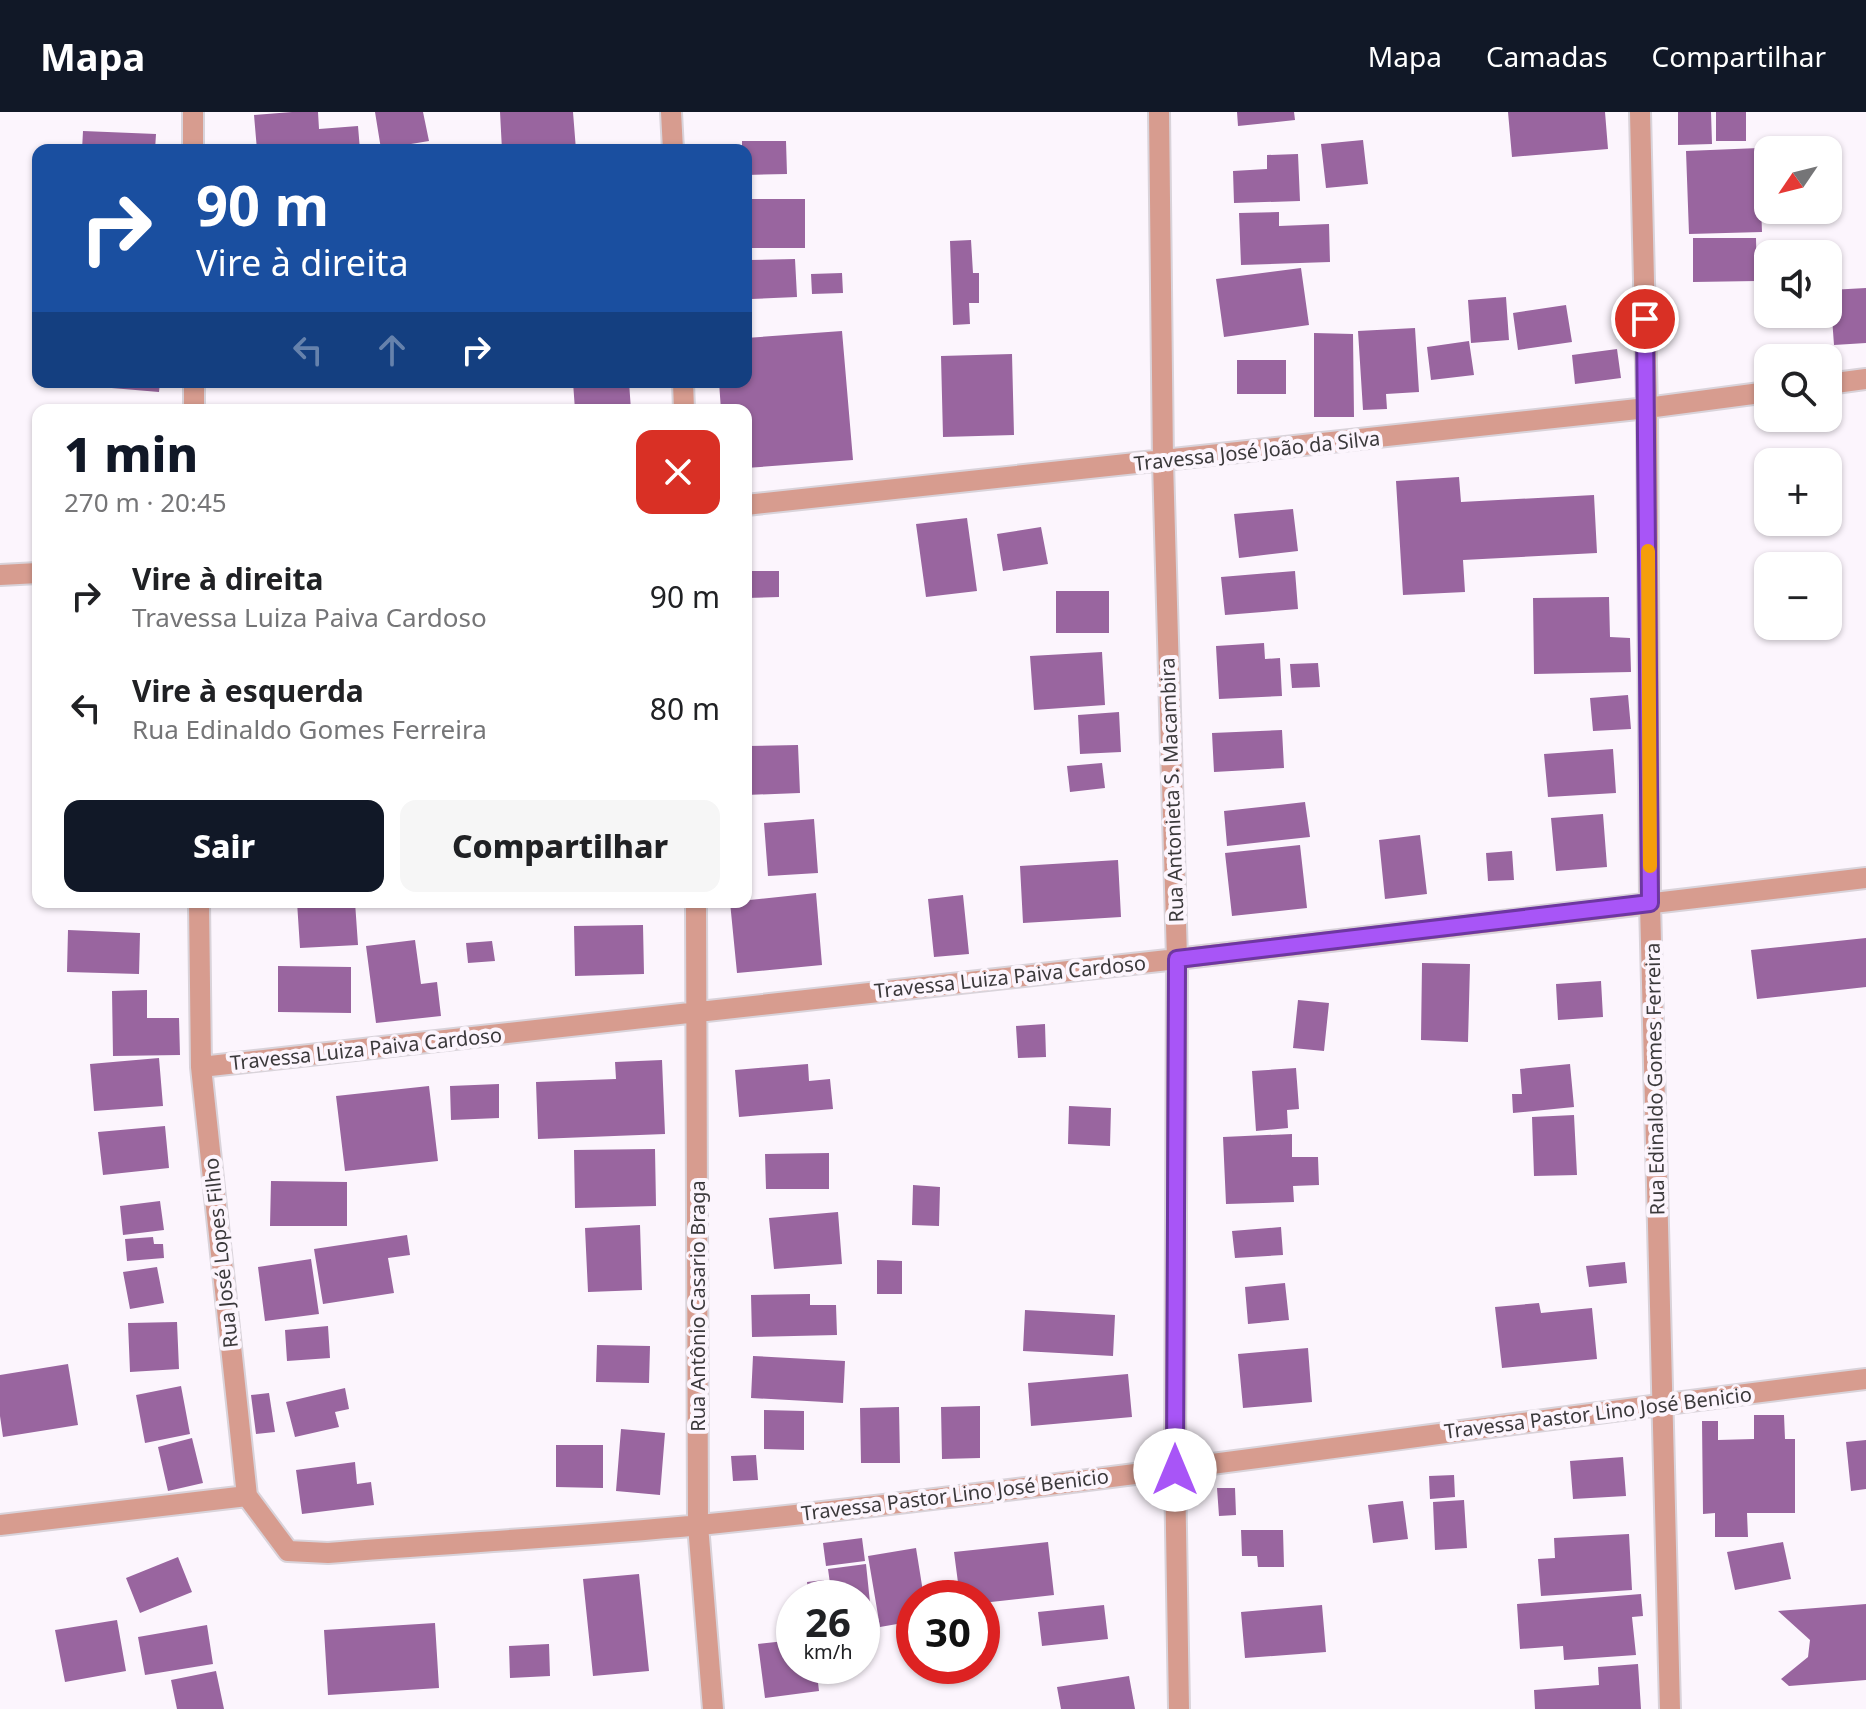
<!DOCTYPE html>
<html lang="pt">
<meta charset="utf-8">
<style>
body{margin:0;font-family:"Noto Sans",sans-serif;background:#f6f6f6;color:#202124;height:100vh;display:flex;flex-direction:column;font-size:30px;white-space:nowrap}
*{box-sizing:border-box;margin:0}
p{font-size:26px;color:#757577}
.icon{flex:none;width:44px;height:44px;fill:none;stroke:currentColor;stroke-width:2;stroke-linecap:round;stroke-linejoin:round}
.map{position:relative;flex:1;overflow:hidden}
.panel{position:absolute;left:32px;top:292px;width:720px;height:504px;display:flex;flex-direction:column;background:#fff;border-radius:16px;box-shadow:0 2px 6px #0004}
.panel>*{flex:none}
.guide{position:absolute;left:32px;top:32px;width:720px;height:244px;border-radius:16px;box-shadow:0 2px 6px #0004;background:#1a4fa0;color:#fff;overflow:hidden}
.needle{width:52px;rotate:235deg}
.tools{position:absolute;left:1754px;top:24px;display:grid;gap:16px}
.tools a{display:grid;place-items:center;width:88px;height:88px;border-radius:16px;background:#fff;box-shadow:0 2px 6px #0004;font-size:40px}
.speed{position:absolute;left:776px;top:1468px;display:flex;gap:16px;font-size:40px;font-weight:700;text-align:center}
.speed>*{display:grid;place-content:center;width:104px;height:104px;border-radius:50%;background:#fff;box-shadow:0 2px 6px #0004;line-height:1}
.speed small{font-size:20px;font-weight:400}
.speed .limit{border:12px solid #d22;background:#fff;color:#111}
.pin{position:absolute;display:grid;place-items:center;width:68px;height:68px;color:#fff;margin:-34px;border:4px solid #fff;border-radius:50%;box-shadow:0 2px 8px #0007}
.me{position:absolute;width:88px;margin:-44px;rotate:0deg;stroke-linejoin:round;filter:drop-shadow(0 0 6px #0008)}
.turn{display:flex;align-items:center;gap:28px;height:168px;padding:0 32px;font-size:36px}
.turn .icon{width:104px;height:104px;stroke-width:2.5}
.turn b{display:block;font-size:56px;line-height:68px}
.lanes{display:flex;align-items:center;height:76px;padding:0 32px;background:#0003;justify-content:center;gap:40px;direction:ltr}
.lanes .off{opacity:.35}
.round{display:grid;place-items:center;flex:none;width:84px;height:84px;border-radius:16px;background:#f6f6f6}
.summary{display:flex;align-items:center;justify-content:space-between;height:136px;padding:0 32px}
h1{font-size:48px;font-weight:800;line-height:60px;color:#111827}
.action{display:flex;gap:16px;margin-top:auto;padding:16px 32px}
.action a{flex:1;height:92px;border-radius:16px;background:#111827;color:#fff;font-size:32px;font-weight:800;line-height:92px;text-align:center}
.action a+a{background:#f6f6f6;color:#202124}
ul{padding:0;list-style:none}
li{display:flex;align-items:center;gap:24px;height:112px;padding:0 32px}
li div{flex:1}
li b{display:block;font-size:30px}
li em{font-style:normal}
header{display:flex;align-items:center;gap:48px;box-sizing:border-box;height:112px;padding:0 40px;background:#111827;color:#fff}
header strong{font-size:38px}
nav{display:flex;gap:44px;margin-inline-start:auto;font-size:28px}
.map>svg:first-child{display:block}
.building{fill:#99659f}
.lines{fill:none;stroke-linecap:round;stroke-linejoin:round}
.minor-casing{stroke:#d9d3da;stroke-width:24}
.tertiary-casing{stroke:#d9d3da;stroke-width:24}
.minor{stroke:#d79c8f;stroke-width:20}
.tertiary{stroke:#d79c8f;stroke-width:20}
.route-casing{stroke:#6d37a1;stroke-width:20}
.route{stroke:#a855f7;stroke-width:14}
.slow{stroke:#f59e0b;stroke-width:14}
.labels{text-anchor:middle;stroke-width:8;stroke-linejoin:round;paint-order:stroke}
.street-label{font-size:20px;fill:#3b393b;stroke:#fcf5fd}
</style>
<header>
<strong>Mapa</strong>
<nav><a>Mapa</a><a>Camadas</a><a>Compartilhar</a></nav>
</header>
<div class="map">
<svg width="1866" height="1597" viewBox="0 0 1866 1597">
<rect width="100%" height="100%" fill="#fcf5fd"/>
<!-- building -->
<path class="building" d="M292,0H318L319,17L358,14L360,38H257L254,3Z
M375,0H423L429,29L381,37Z
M500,0H573L576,38H502Z
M1237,0H1294L1295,8L1238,14Z
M1508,0H1605L1608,37L1512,45Z
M1678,0H1711L1712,32L1678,33Z
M1716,0H1746V29H1716Z
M83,19L156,22L155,38H82Z
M1363,28L1368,72L1326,76L1321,32Z
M742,29H786L787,62L746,63V38H742Z
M1759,36L1762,120L1689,122L1686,39Z
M1298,42L1300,89L1234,91L1233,59L1267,57V43Z
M746,87H805V136H746Z
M1279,100V114L1329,112L1330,150L1241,153L1239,101Z
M1693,126H1756L1757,169L1693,170Z
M971,128L973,161H979V191H969L970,212L953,213L950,129Z
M795,147L797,185L751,187L749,148Z
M1301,156L1309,213L1224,225L1216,167Z
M842,161L843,181L812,182L811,162Z
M1866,176V231L1834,233L1830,178Z
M1506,185L1509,228L1471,231L1468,188Z
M1566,193L1572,230L1518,238L1513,201Z
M1415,216L1419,280L1386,282L1387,297L1363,298L1358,219Z
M842,219L853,348L746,356V298H721L719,270H746V226Z
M1314,221L1353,222L1354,305H1314Z
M1469,229L1474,263L1431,268L1427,235Z
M1617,237L1621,266L1575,272L1572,243Z
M1012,242L1014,323L943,325L941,244Z
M1237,248H1286V282H1237Z
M88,270H160L159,280L88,274Z
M573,270H629L631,298H575Z
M151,292L152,298H93V296Z
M1459,365L1461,390L1594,383L1597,441L1463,448L1465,480L1403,483L1396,369Z
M1293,397L1298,439L1239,446L1234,402Z
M967,406L977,479L926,485L916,412Z
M1041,415L1048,452L1003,459L997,422Z
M746,459H779V485L746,486Z
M1295,459L1298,497L1225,503L1221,465Z
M1056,479H1109V521H1056Z
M1609,485L1610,525L1630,526L1631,560L1534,562L1533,486Z
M1264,531L1265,547L1280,546L1282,584L1219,587L1216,534Z
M1102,540L1105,593L1034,598L1030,544Z
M1318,551L1320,575L1292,576L1290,552Z
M1628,583L1631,617L1593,619L1590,586Z
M1119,600L1121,640L1080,642L1078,603Z
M1282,618L1284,656L1214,660L1212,621Z
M798,633L800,681L746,683V634Z
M1613,637L1616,681L1548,685L1544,642Z
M1102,651L1105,676L1070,680L1067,654Z
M1305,690L1310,725L1227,734L1224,699Z
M1603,702L1607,755L1556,759L1551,706Z
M814,707L818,761L768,764L764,711Z
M1420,723L1427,782L1385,787L1379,728Z
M1300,733L1307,796L1232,804L1225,741Z
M1512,739L1514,768L1488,769L1486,741Z
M1118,748L1121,805L1023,811L1020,754Z
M816,781L822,853L737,861L730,790Z
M963,783L969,842L934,845L928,787Z
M297,790H355L358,833L300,836Z
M643,813L644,862L575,864L574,814Z
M68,818L140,821L139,862L67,860Z
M1866,826V875L1757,887L1751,838Z
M415,828L421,872L437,870L441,904L376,911L366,834Z
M492,829L495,849L468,851L466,831Z
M1422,851L1470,852L1468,930L1421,928Z
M278,854L351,855V901L278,900Z
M1601,869L1603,905L1558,908L1556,872Z
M147,878V906H179L180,943L113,944L112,879Z
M1298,888L1329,891L1324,939L1293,936Z
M1045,912L1046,945L1018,946L1016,914Z
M159,946L163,994L94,999L90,952Z
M662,948L665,1022L538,1027L536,970L616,967L615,950Z
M808,952L809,969L830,967L833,997L739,1005L735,958Z
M1570,952L1574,995L1513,1001L1512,982H1522L1520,957Z
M1296,956L1299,997L1287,998L1288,1016L1256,1019L1252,959Z
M499,972V1006L451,1008L450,974Z
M429,974L438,1049L345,1059L336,984Z
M1069,994L1111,996L1110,1034L1068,1032Z
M1574,1003L1577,1063L1534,1064L1532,1005Z
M165,1014L169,1056L103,1063L98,1020Z
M1292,1022V1045H1318L1319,1073L1293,1074L1294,1090L1226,1092L1223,1025Z
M655,1037L656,1094L575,1096L574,1038Z
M829,1041V1077H766L765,1042Z
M271,1069L347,1070V1114H270Z
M913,1073L940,1075L939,1114L912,1113Z
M160,1089L164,1118L123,1123L120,1094Z
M838,1100L842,1152L774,1157L769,1106Z
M640,1113L642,1178L588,1180L585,1116Z
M1281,1115L1283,1143L1235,1146L1232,1119Z
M407,1123L410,1143L388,1146L394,1181L323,1192L314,1137Z
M153,1125L154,1132H163L164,1146L127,1149L125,1127Z
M311,1147L319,1202L265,1209L258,1155Z
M877,1148L902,1149V1182H877Z
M1625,1150L1627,1171L1589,1175L1586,1154Z
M157,1155L164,1191L130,1197L123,1160Z
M1285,1171L1289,1208L1248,1212L1245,1175Z
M810,1182V1193H836L837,1223L752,1225L751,1183Z
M1539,1191L1541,1201L1592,1196L1597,1247L1502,1256L1495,1195Z
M1025,1198L1115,1203L1113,1244L1023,1239Z
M177,1210L179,1257L130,1260L128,1211Z
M328,1214L330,1246L287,1249L285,1218Z
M597,1233L650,1234L649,1271L596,1270Z
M1308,1236L1312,1290L1243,1296L1238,1242Z
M753,1244L845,1249L843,1291L751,1286Z
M68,1252L78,1313L3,1325L0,1304V1263Z
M1128,1262L1132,1305L1031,1314L1028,1271Z
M181,1274L190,1322L145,1331L136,1283Z
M345,1276L349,1297L335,1300L339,1315L295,1325L286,1290Z
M269,1281L275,1320L256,1322L251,1283Z
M980,1294V1346L942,1347L941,1295Z
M899,1295L900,1351H861L860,1296Z
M764,1298L804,1299V1338L764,1337Z
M1754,1303H1784L1785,1327H1795V1401H1747L1748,1425H1715V1401L1703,1402L1702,1309H1718V1328L1754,1327Z
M621,1317L665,1321L660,1383L616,1379Z
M192,1326L203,1371L168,1379L158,1335Z
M1866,1328V1377L1851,1379L1846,1330Z
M556,1333H603V1376L556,1375Z
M756,1343L758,1368L733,1369L731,1344Z
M1623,1345L1626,1384L1573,1387L1570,1349Z
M355,1350L357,1372L371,1370L374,1393L302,1402L296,1358Z
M1454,1363L1455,1385L1430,1387L1429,1364Z
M1217,1376H1235L1236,1403L1219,1404Z
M1464,1388L1467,1436L1435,1438L1433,1390Z
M1403,1389L1408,1427L1373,1431L1368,1393Z
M1241,1418H1283L1284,1455H1258L1257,1444H1242Z
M1629,1422L1632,1478L1541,1484L1538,1447L1555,1446L1554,1426Z
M862,1426L865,1449L826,1454L823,1431Z
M1048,1430L1054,1483L982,1491V1486H960L954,1440Z
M1783,1430L1791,1467L1735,1478L1727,1440Z
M916,1436L924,1486H914V1509L880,1515L868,1444Z
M178,1445L192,1480L140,1501L126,1466Z
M866,1452L872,1510L862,1511V1486H832L828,1457Z
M639,1462L649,1559L593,1564L583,1467Z
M824,1468L826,1486H809L807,1470Z
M1641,1482L1643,1504L1632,1505L1636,1543L1564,1548L1563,1534L1520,1537L1517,1492Z
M1866,1492V1568L1789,1574L1781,1567L1808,1545L1810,1528L1778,1499Z
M1104,1493L1108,1527L1042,1534L1038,1500Z
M1322,1493L1326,1540L1245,1546L1241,1500Z
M117,1508L126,1559L65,1570L55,1518Z
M435,1511L439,1576L328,1583L324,1518Z
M207,1513L213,1552L145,1563L138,1525Z
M794,1528V1554H816L819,1579L765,1586L758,1532Z
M549,1532L550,1564L510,1566L509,1534Z
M1638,1552L1641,1597H1535L1534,1578L1599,1573L1598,1555Z
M216,1559L224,1597H177L171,1568Z
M1129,1564L1135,1597H1061L1057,1575Z"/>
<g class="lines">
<defs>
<path id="minor" d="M193,0V38
M671,0L673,38
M1159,0L1163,350L1177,847L1175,1358L1179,1597
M194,270V298
M683,270L684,298
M746,393L1647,296L1640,0
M0,463L38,461
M199,790L201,955L247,1384L288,1439L328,1441C452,1431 576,1425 700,1413C1090,1373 1477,1314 1866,1267
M696,790L698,1413L713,1597
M201,955L1177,847L1866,766
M0,1413L247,1384"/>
<path id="tertiary" d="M1828,272L1866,267
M1670,1597L1650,791L1647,296L1768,280"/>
</defs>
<!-- minor casing -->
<use href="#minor" class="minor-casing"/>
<!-- tertiary casing -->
<use href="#tertiary" class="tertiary-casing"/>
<!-- minor -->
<use href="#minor" class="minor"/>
<!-- tertiary -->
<use href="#tertiary" class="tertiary"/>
</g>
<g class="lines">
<defs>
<path id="route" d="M1175,1358L1177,847L1650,791L1645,207"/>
</defs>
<!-- route casing -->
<use href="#route" class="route-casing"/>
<!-- route -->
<use href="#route" class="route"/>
<!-- slow -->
<path class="slow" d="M1648,439L1650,754"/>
</g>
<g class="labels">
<!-- street labels -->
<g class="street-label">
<text transform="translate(1257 339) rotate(-6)" y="7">Travessa José João da Silva</text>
<text transform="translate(1172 678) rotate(-92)" y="7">Rua Antonieta S. Macambira</text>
<text transform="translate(1010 865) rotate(-6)" y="7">Travessa Luiza Paiva Cardoso</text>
<text transform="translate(366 937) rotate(-6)" y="7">Travessa Luiza Paiva Cardoso</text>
<text transform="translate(1655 967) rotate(-91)" y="7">Rua Edinaldo Gomes Ferreira</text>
<text transform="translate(221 1141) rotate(-96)" y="7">Rua José Lopes Filho</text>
<text transform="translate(698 1194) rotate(-90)" y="7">Rua Antônio Casario Braga</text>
<text transform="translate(1598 1301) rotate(-7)" y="7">Travessa Pastor Lino José Benicio</text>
<text transform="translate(955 1383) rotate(-7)" y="7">Travessa Pastor Lino José Benicio</text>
</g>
</g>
</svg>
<div class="tools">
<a><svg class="needle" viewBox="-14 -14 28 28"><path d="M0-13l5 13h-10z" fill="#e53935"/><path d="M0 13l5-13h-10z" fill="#757577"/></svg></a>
<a><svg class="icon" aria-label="sound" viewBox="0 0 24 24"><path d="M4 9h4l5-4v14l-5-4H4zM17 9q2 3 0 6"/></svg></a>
<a><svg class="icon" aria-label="search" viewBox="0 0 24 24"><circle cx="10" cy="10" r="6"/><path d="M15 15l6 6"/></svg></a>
<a>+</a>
<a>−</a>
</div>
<div class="speed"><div>26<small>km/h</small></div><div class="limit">30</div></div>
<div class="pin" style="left:1645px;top:207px;background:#d93025"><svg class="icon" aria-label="arrive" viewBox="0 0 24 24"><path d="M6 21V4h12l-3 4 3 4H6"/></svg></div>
<svg class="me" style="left:1175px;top:1358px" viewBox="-20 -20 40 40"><circle r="19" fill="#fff"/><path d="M0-13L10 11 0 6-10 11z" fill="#a855f7"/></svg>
<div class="guide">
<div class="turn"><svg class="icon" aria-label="right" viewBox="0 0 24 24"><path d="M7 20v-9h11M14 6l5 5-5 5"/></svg><div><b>90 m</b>Vire à direita</div></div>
<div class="lanes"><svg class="icon off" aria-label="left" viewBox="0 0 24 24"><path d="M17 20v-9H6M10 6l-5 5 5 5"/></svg><svg class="icon off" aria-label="ahead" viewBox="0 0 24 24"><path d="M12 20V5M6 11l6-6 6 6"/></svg><svg class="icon" aria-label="right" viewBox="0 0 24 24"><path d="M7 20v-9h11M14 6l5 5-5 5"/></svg></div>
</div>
<section class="panel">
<div class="summary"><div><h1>1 min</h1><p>270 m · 20:45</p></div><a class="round" style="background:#d93025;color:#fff"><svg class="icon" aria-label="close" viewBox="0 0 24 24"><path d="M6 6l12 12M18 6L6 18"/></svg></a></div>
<ul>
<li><svg class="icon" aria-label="right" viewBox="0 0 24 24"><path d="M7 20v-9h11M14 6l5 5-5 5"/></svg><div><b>Vire à direita</b><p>Travessa Luiza Paiva Cardoso</p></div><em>90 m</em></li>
<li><svg class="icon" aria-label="left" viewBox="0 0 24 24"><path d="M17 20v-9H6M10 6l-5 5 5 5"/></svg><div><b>Vire à esquerda</b><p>Rua Edinaldo Gomes Ferreira</p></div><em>80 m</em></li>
</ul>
<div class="action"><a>Sair</a><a>Compartilhar</a></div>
</section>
</div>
